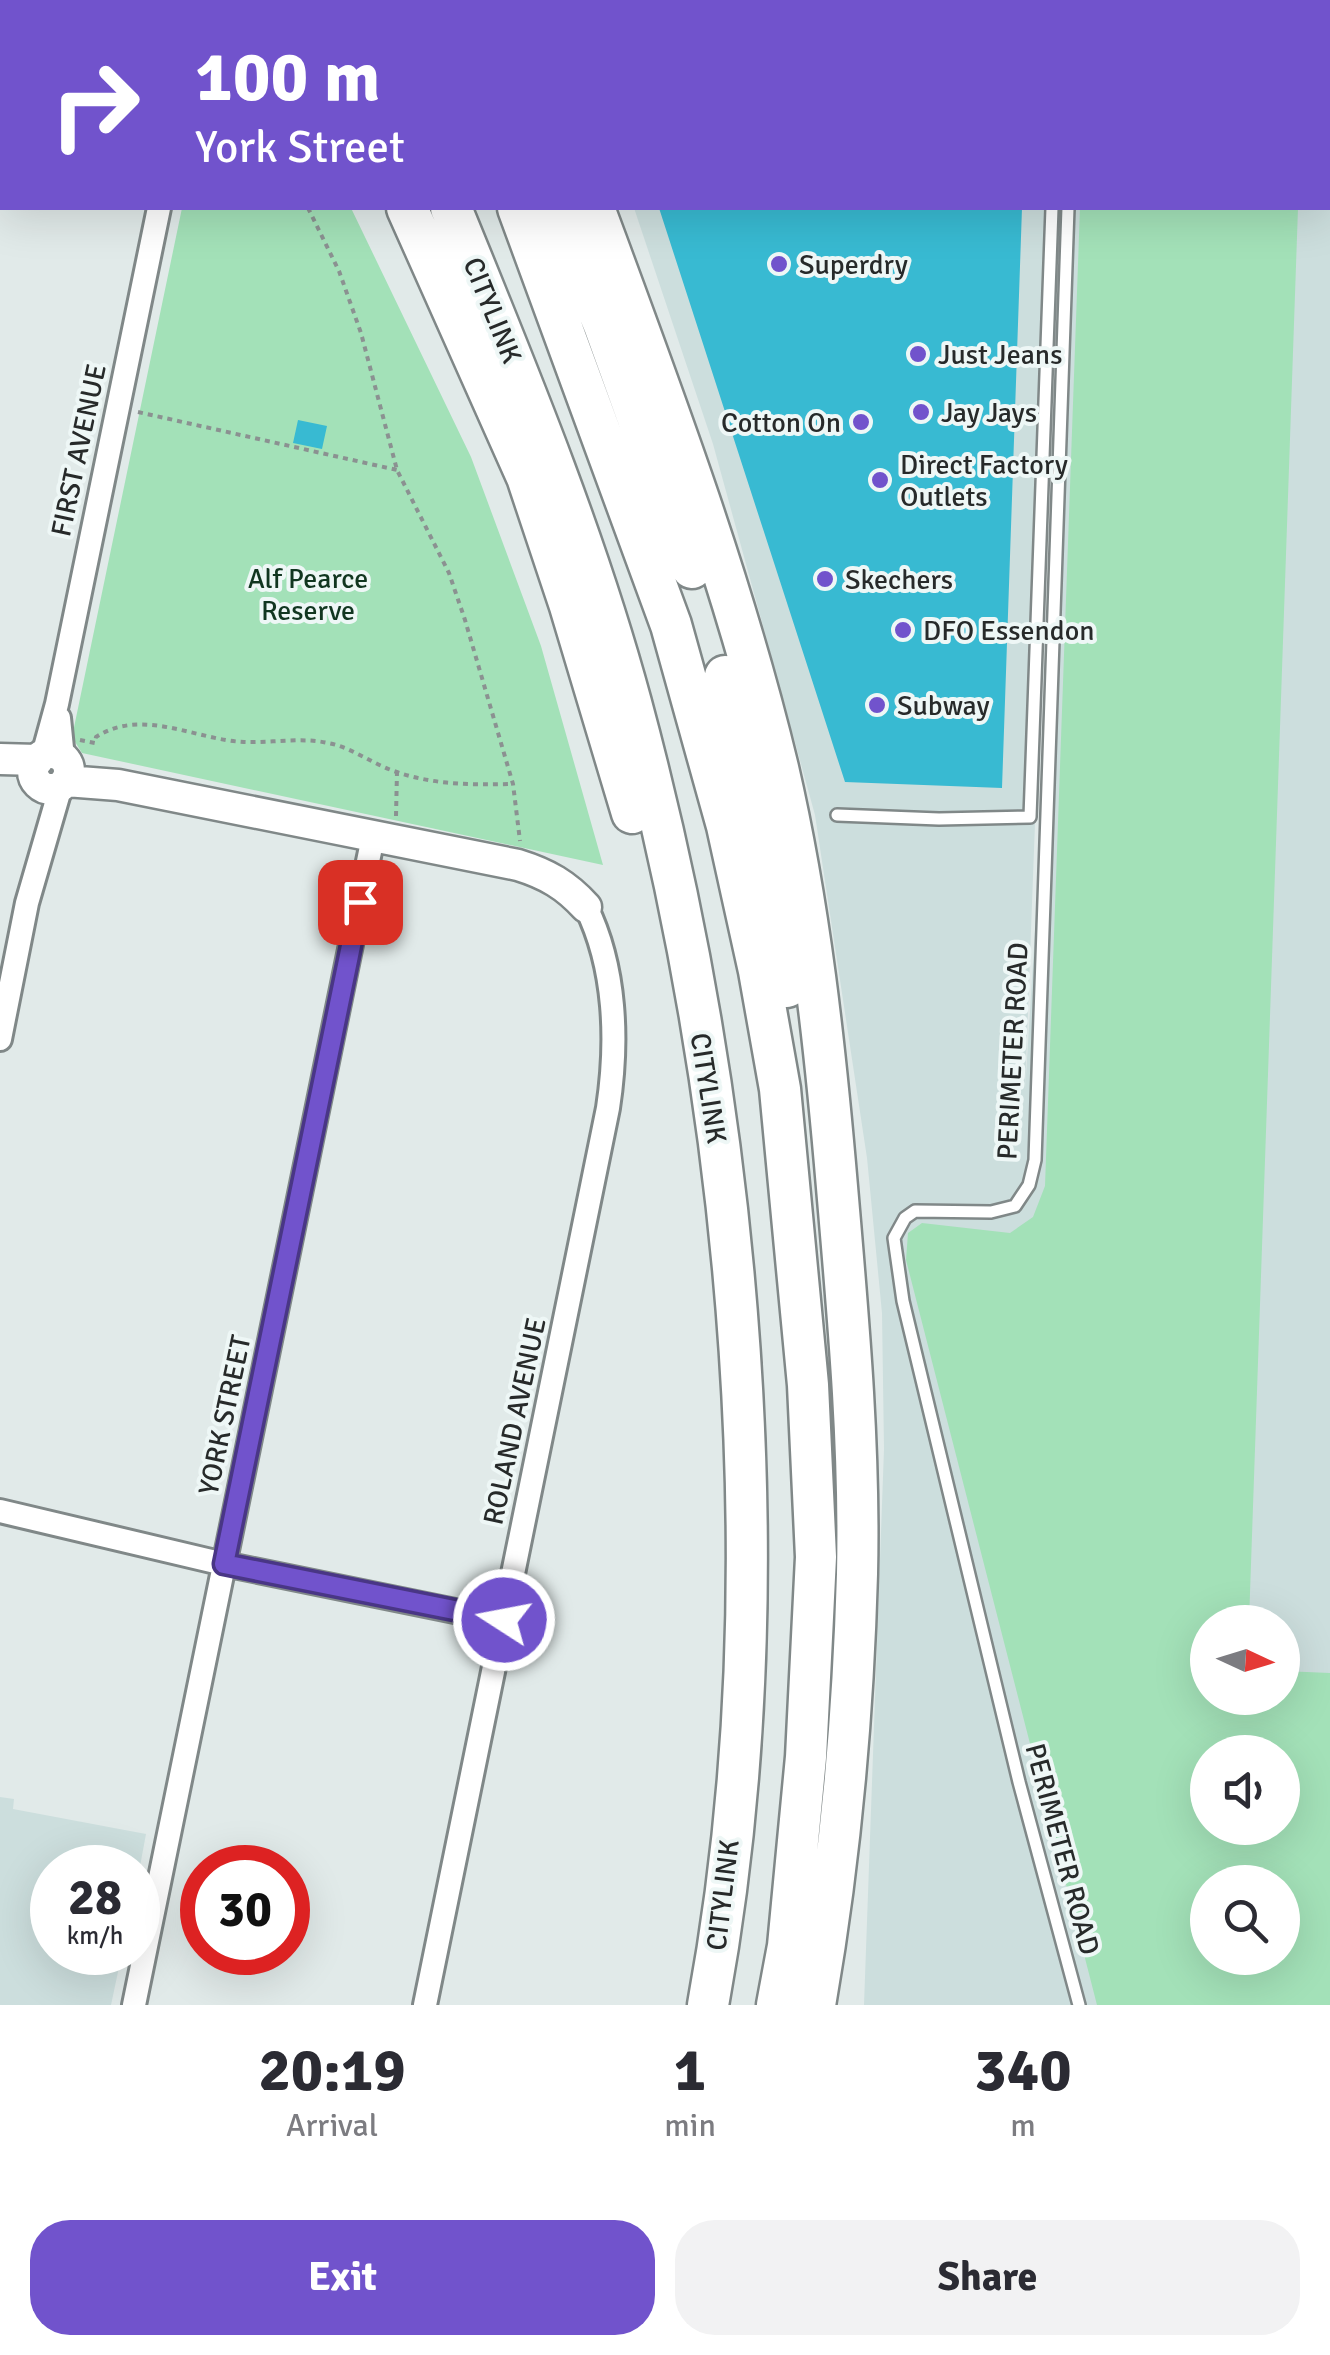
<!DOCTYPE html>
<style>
body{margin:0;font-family:Signika,sans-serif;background:#f2f2f3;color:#2b2b33;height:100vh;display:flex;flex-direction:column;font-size:38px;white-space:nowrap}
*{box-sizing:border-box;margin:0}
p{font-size:32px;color:#7c7c81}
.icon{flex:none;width:55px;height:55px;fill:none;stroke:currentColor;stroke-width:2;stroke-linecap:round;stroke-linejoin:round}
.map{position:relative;height:2005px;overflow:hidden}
.panel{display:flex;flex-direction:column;background:#fff;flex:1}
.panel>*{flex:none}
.hud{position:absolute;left:0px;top:0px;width:1330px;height:210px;box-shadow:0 10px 40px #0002;background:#7153cc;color:#fff;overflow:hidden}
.needle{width:65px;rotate:94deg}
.controls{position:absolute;left:1190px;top:1605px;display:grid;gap:20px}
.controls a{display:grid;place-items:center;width:110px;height:110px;border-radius:50%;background:#fff;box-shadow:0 10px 40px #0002;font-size:50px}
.speed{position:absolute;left:30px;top:1845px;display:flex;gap:20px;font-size:50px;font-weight:700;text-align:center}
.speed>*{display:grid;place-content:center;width:130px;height:130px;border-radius:50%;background:#fff;box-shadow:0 10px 40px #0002;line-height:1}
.speed small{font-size:25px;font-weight:400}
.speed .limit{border:15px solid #d22;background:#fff;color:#111}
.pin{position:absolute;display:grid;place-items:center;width:85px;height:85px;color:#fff;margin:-42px;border-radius:20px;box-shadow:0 5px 15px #0006}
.me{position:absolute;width:110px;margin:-55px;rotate:281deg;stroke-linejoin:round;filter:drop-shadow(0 0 8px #0008)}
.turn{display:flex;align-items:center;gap:35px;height:210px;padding:0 30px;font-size:45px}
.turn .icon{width:130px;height:130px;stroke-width:2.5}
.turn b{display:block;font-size:70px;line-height:85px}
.eta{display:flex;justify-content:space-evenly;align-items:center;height:170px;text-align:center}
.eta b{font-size:60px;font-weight:800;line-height:70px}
.primary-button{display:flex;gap:20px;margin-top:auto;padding:20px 30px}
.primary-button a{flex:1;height:115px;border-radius:40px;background:#7153cc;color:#fff;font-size:40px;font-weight:800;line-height:115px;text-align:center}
.primary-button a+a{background:#f2f2f3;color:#2b2b33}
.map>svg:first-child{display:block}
.built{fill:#ccdedd;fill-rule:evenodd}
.green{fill:#a3e1b8;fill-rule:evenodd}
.building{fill:#38bad2}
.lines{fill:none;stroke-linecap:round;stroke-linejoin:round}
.lane-casing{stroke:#808888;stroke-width:16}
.street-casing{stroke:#808888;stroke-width:28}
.secondary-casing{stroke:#808888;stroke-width:35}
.highway-casing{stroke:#808888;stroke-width:45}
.path{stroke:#8b9191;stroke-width:4;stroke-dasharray:5 5;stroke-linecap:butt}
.lane{stroke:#fff;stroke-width:11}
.street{stroke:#fff;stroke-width:22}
.secondary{stroke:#fff;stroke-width:30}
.highway{stroke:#fff;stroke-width:40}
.route-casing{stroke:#493685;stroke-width:25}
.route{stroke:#7153cc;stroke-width:18}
.poi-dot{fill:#7153cc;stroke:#eef7f6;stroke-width:4}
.labels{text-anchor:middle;stroke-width:8;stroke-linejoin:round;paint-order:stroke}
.poi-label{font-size:28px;fill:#272a2a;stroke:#eef7f6;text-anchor:start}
.street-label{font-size:28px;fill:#272a2a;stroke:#eef7f6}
.park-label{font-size:28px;fill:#113620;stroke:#eef7f6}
</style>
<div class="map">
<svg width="1330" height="2005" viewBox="0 0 1330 2005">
<rect width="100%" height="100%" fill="#e1eae9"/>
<!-- built -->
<path class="built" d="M565,0H1067L566,2Z
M1071,0H1330V2005H864L884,1449L882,1313L867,1158L815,815L713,444L634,208H1058L1025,1091L1042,819L1064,208H1328V2H1071ZM1208,1622H1282V1698H1208ZM1208,1752H1282V1828H1208ZM1208,1882H1282V1958H1208Z
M0,1797L14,1799L13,1809L146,1834L138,1877V1868H52V1952L122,1953L111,2005H0Z"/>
<!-- green -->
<path class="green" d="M182,208H351L471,457L541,646L603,865L82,753L72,737Z
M1080,208H1298L1249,1622H1208V1698H1282L1283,1671L1330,1673V2005H1097L906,1260L908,1233L922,1223L1010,1233L1033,1217L1045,1186ZM1282,1752V1828H1208V1752ZM1282,1882V1958H1208V1882Z"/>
<!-- building -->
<path class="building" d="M659,208H1022L1002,788L845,782Z
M298,420L327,426L322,449L293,443Z"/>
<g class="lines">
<defs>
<path id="lane" d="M738,0V2
M1044,2V0
M1075,2V0
M1068,208L1035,1160L1029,1185L1015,1206L991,1212L915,1211L905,1218L894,1238L903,1301L1019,1782L1079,2005
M837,815L939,819L1030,817L1052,208"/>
<path id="street" d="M202,2V0
M59,718L63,758
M43,755L57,704L159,208
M0,1039L27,903L61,786
M0,1511L224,1564L504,1621
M134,2005L373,837
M425,2005L608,1108C618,1042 616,968 586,907"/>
<path id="secondary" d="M33 771a18 18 0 1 1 36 0a18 18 0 1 1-36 0Z
M0,759L38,760
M66,781L118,785L518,865C547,874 566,885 586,907"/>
<path id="highway" d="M311,0L312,2
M367,0L368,2
M438,0L439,2
M472,0L473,2
M501,0L502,2
M407,208L527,477L570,606L632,813
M451,208C517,370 585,533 631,703C741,1111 785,1587 708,2005
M518,208L671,625L727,826L759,971L780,1089L808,1385L816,1557L806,1757L788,1946L777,2005
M556,208L604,325L692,568
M594,208C662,392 732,577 778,768C810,907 825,1046 837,1187C848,1316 860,1445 857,1574C853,1719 840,1862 815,2005
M725,676L779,924L787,987"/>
</defs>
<!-- lane casing -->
<use href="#lane" class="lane-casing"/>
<!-- street casing -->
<use href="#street" class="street-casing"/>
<!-- secondary casing -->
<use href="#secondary" class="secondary-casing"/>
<!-- highway casing -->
<use href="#highway" class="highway-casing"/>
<!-- path -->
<path class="path" d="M226,0L227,2
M308,208L339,271L361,333L397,470L449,573L465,620L513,784L520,841
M138,412L397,470
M80,740L95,743L96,737C142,707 196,740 244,742C272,743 301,737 328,743C350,747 370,762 391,770C431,785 470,785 512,784
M396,816L397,772"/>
<!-- lane -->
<use href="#lane" class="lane"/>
<!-- street -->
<use href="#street" class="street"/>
<!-- secondary -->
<use href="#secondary" class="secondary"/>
<!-- highway -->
<use href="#highway" class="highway"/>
</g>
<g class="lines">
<defs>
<path id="route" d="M360,902L224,1564L504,1620"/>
</defs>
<!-- route casing -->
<use href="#route" class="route-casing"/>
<!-- route -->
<use href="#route" class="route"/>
</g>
<!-- markers -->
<g class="poi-dot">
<circle cx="779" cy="264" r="10"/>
<circle cx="918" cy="354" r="10"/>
<circle cx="921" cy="412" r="10"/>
<circle cx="861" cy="422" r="10"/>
<circle cx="880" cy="480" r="10"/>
<circle cx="825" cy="579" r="10"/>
<circle cx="903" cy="630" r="10"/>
<circle cx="877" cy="705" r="10"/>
</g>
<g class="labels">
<!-- poi labels -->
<g class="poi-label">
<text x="799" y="274">Superdry</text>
<text x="938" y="364">Just Jeans</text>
<text x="941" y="422">Jay Jays</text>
<text x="841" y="432" text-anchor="end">Cotton On</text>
<text x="900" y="474">Direct Factory<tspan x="900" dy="32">Outlets</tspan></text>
<text x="845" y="589">Skechers</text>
<text x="923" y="640">DFO Essendon</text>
<text x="897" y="715">Subway</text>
</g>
<!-- street labels -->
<g class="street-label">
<text transform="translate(493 310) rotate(68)" y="10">CITYLINK</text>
<text transform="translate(78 450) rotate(-78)" y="10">FIRST AVENUE</text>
<text transform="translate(1012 1051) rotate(-87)" y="10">PERIMETER ROAD</text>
<text transform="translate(709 1088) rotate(81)" y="10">CITYLINK</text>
<text transform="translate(224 1415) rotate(-78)" y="10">YORK STREET</text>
<text transform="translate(514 1421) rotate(-78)" y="10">ROLAND AVENUE</text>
<text transform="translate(1063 1849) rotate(75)" y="10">PERIMETER ROAD</text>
<text transform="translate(722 1895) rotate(-83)" y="10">CITYLINK</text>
</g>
<!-- park labels -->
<g class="park-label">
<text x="308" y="588">Alf Pearce<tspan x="308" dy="32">Reserve</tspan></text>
</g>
</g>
</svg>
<div class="controls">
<a><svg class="needle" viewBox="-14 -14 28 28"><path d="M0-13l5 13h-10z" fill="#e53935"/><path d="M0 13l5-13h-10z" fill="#7c7c81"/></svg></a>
<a><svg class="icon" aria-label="sound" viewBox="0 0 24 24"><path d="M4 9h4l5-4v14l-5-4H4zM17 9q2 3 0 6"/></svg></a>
<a><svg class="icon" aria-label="search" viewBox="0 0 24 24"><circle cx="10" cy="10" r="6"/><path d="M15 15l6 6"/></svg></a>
</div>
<div class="speed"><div>28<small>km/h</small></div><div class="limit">30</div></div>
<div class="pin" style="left:360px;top:902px;background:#d93025"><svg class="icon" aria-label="arrive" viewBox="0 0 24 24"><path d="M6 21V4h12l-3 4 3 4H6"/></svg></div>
<svg class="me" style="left:504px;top:1620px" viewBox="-20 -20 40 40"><circle r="17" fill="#7153cc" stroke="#fff" stroke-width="3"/><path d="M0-11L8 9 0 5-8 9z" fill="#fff"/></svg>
<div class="hud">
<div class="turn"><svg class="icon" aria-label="right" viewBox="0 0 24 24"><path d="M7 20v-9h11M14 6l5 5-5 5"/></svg><div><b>100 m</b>York Street</div></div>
</div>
</div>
<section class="panel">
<div class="eta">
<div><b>20:19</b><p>Arrival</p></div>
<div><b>1</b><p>min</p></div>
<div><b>340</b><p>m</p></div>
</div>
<div class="primary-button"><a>Exit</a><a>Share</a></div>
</section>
